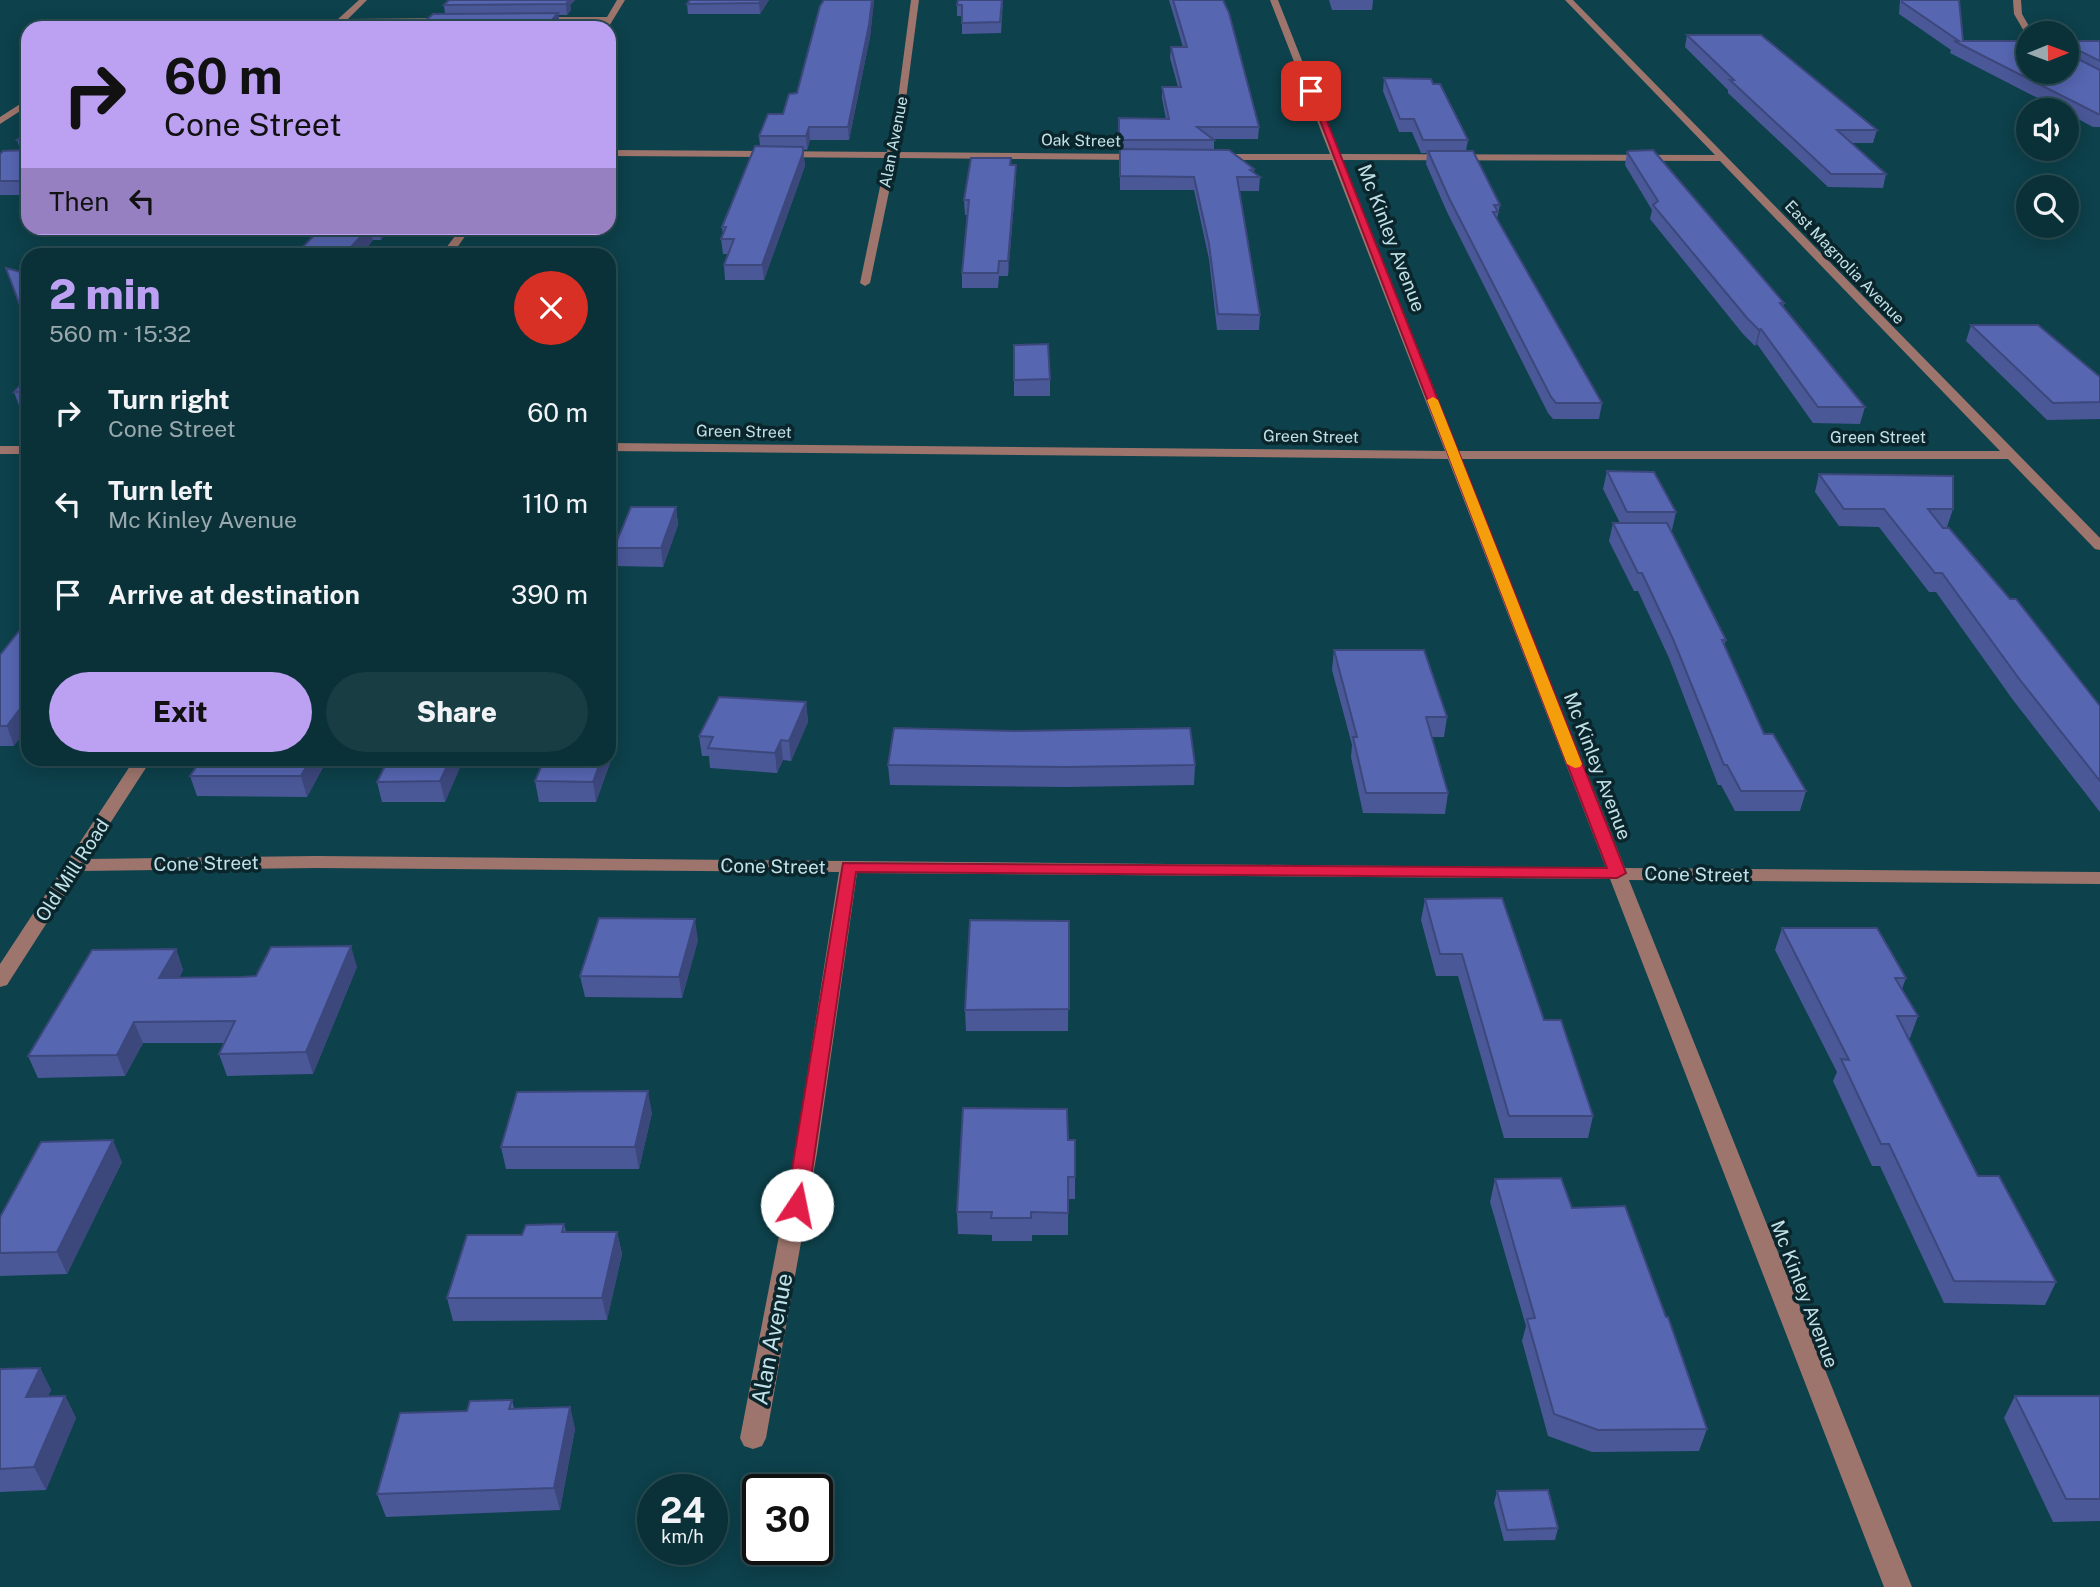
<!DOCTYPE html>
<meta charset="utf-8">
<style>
body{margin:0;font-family:"Public Sans",sans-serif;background:#183d43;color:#f1f3f6;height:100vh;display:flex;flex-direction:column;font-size:26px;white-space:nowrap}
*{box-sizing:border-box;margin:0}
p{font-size:23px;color:#99a9ae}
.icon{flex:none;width:38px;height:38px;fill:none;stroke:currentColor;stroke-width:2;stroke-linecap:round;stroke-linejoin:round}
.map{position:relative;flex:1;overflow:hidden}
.sheet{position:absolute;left:21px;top:248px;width:595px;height:518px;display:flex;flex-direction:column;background:#0a3138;border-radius:21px;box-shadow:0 4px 18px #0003,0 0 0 2px #2a4c53}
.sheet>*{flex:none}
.top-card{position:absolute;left:21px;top:21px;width:595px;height:214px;border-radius:21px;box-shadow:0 4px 18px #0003,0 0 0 2px #2a4c53;background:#bca0f2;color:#111;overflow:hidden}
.needle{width:46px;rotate:89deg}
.fabs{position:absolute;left:2016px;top:21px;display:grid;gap:14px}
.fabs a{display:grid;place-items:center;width:63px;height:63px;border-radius:50%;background:#0a3138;box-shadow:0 4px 18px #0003,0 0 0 2px #2a4c53;font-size:35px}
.speed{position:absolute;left:637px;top:1474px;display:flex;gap:14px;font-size:35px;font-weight:700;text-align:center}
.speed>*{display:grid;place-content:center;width:91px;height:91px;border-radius:50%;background:#0a3138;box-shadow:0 4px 18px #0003,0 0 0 2px #2a4c53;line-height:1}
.speed small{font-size:18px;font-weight:400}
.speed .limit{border:4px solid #111;border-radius:10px;background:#fff;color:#111}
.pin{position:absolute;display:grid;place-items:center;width:60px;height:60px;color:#fff;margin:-30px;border-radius:14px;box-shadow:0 4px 10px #0006}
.me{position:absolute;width:77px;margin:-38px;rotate:11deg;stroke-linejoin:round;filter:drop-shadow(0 0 5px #0008)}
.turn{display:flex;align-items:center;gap:24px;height:147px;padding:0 28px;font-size:32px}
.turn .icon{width:91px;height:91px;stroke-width:2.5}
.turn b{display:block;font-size:49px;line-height:60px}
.then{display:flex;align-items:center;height:66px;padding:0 28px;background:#0003;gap:14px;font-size:26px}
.round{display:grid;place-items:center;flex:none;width:74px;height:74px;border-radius:37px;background:#183d43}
.summary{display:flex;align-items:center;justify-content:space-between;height:119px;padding:0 28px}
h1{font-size:42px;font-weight:800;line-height:52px;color:#bca0f2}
.cta{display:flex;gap:14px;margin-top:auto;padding:14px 28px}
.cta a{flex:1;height:80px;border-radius:42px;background:#bca0f2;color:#111;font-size:28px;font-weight:800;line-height:80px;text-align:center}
.cta a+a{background:#183d43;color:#f1f3f6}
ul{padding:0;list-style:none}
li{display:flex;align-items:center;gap:21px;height:91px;padding:0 28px}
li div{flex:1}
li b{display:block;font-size:26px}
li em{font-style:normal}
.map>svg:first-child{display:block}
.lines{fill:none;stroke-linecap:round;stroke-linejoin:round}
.minor{fill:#9d756c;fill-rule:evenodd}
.wall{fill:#4a5898}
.shaded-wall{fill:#3c477c}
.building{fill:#5666b1;stroke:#3c477c;stroke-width:2}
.route{fill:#e11d48;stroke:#92132f;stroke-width:2}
.slow{fill:#f59e0b}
.labels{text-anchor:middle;stroke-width:7;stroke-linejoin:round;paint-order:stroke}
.far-street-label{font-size:16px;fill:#c2e1e8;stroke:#0a252b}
.street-label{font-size:19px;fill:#c2e1e8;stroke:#0a252b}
.near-street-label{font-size:23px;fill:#c2e1e8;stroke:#0a252b}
</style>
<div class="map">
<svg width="2100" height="1587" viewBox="0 0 2100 1587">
<rect width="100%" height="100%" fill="#0d414b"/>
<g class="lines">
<!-- minor -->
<path class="minor" d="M359,0H367L348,19L450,18L454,20L450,22L338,23V19Z
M617,0H625L608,28L601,27L605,21H538L534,19L538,17H607Z
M911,0H919L904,114L897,152L1143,154L1148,157L1143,160L896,158L870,283L865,286L860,283L886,158L609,156V150L887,152L896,114Z
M1270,0H1278L1339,154L1715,155L1565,0H1573L2100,538V550L2095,549L2008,459H1461L1625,868L2100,872V884L1629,880L1912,1587H1884L1610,879L857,873L817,1153L766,1438L762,1446L753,1449L744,1446L740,1438L795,1153L839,872L317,868L80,871L7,985L0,987V964L134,760H151L87,859L317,856L1606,868L1448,459L609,451V443L1445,451L1332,160H1217L1212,157L1217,154H1330ZM1342,160L1720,161L2000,451H1458Z
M2013,0H2021L2022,14L2033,33H2025L2014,14Z
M28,99V106L0,124V117Z
M461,228H471L451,256H440Z
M0,446H28V454H0Z"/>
</g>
<!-- wall -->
<path class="wall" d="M449,0H575L570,5L571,10L567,15H558L560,24L445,14L444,5Z
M769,0L760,14H688L687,4Z
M824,0H874L870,37L849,140H810L807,150L803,149L805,166L764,280H725L724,265L728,254H723L721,239L723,235L722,227L760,146L759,136L783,114L797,93Z
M1003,0L1001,33L962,34V16H957V5Z
M1169,0H1223L1259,127L1258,139H1213L1214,140V150L1254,169V173L1260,177L1259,191H1239L1260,315L1259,330H1217L1209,259L1194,190H1120L1119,118L1166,119L1162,98V87H1178L1170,58L1171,47H1183Z
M1329,0H1373L1372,10H1332Z
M1900,0H1959L1963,41H2100V127H2093L2067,113V110H2061L1950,53L1951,50L1899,14Z
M1687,35L1877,130L1873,143H1852L1886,174L1883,188L1828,187L1728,93V90L1685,47Z
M1384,78L1433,84L1468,140L1466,151L1500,205L1497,219L1602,403L1599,419H1553L1548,413L1447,212L1426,164L1427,153H1421L1412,132H1399L1383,91Z
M28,132V195H0V154L21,151L17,140Z
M1627,152L1784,303L1783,307L1865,407L1860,424L1813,423L1757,344L1755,346L1743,334L1650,219L1652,210L1625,165Z
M1011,165H1016V178L1008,276H999L998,288H962V273L967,215H965L964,200Z
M321,228H388L381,240H373L360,256H302L300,250Z
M1971,325L2100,377V419L2047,420L1966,341Z
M1014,345L1050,379V396H1014Z
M28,377V408H20L14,392Z
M1607,471L1676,512L1672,530H1670L1726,640L1724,645L1764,734L1806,791L1800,811H1735L1721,785H1718L1669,658L1638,591H1634L1609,541L1613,523H1620L1603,489Z
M1819,474L1953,509L1947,527H1943L2100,706V812L2013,700L1936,592H1929L1879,527L1839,526L1815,492Z
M676,507L678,525L663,567L617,566L614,548Z
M1334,650L1447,717L1444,737H1432L1448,793L1445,814L1363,813L1351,757L1352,745L1332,670Z
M0,655L14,746H0Z
M806,702L808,722L791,761L783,760L777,773L710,768L709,756H702L699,736Z
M615,749L596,802H539L535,781Z
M327,760L307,797L197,796L190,776Z
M388,760H463L445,802H382L377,782Z
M888,765H1195L1194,785L1066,787L890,785Z
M1425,899L1544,1020L1593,1116L1588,1138H1504L1458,976H1436L1421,920Z
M1069,921L1068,1031H966L965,1010Z
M1782,928L1906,978L1902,989L1918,1016L1910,1038H1908L1978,1176L2056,1282L2045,1305L1944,1303L1880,1166H1872L1833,1081L1837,1072L1775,950Z
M698,940L682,998L585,997L580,976Z
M176,949L183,970L179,978L241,977L357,967L313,1074L227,1076L219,1054L224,1043H143L125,1076L38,1078L28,1056Z
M652,1113L639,1169H506L501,1147Z
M1068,1140H1075V1199H1068V1235H1032V1241H992V1235L958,1234L957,1212Z
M122,1162L67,1274L0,1276V1217Z
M1495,1179L1572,1208L1707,1429L1699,1451L1592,1452L1548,1436L1522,1341L1526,1326L1490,1202Z
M564,1224L566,1232H617L622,1254L607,1320L453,1321L447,1298Z
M40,1368L51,1390L48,1396H65L76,1418L46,1490L0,1492V1369Z
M2015,1396H2100V1521L2053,1522L2004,1418Z
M512,1400L514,1408L570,1407L575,1429L560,1510L386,1517L377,1494L467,1411Z
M1497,1491L1558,1528L1555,1540L1504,1541L1494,1503Z"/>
<!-- shaded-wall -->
<path class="shaded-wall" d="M565,0H575L570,5L571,10L567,15Z
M761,0H769L760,14L759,3Z
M872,0H874L870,37L849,140L848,127Z
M558,13L560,24L556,28H545Z
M809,127L810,140L807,150L806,136Z
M803,153L805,166L764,280L762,265Z
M1016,165V178L1008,276V261Z
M369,228H370L373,240L360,256H350L349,249Z
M378,228H388L381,240Z
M1761,329L1757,344L1755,346L1759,330Z
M676,507L678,525L663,567L661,548Z
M28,698V728L14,746L7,726Z
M806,702L808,722L791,761L789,741Z
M612,729L615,749L596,802L593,782L601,760H609V738Z
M781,740L783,760L777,773L775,753Z
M310,760H327L307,797L301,776Z
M450,760H463L445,802L440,781Z
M695,919L698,940L682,998L679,977Z
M351,946L357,967L313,1074L306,1052Z
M176,949L183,970L167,1000L159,978Z
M134,1022L143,1043L125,1076L117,1055Z
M648,1091L652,1113L639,1169L635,1147Z
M113,1140L122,1162L67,1274L57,1252Z
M617,1232L622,1254L607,1320L602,1298Z
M40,1368L51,1390L38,1420L26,1397Z
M65,1396L76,1418L46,1490L34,1467Z
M570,1407L575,1429L560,1510L554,1488Z"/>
<!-- building -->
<path class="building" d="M449,0H569L566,4L444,5Z
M690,0H761L759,3L687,4Z
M824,0H872L869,25L848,127H809L806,136H759L768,114H783L789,94L797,93L820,6Z
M958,0H1002L1000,22L962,23V5H957Z
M1173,0H1223L1229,13L1259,127H1197L1214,140H1119V118L1169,119L1162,87H1181L1171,47H1187Z
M1902,0H1959L1963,41H2028V72H2067V41H2100V61L2072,47L2069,48L2068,54L2100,70V114H2098L1954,41H1959L1902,2Z
M558,13L545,28H417L433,14Z
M1687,35H1761L1877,130H1837L1886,174H1831L1730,80H1734Z
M1384,78L1431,79L1433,84H1440L1468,140H1423L1414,119H1400Z
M28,132V181H0V154L3,151L26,150V141L17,140Z
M755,146L803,147V153L762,265H724L734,239H721L726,227H722Z
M1120,149L1229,150L1254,169L1250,170L1260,177H1237L1260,315L1218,314L1209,244L1194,177L1120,176Z
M1653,150L1784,303H1780L1865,407H1818L1761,329L1759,330L1747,318L1653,205L1658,201L1627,152L1629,151Z
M1428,151H1473L1500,205H1494L1498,212H1493L1602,403H1556L1551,397L1449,198Z
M971,158H1011L1010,165H1016L1008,261H999L998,273H962L969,200H964Z
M321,228H369L349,249L300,250Z
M6,268L28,274V327Z
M1971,325H2038L2100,377V402L2053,403Z
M1048,344L1050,379L1014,380V345Z
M28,377V391L14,392Z
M1607,471L1654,472L1676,512H1627Z
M1819,474L1953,476V509H1928L1943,528H1949L2010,599H2016L2100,706V781L2020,680L1942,573H1935L1884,509H1844Z
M631,507H676L661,548H614Z
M1613,523H1667L1726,640H1722L1764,734H1773L1806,791H1741L1727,765H1724L1673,639L1642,573H1638Z
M28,620V698L7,726H0V655Z
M1334,650H1424L1447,717H1426L1448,793H1366L1353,737H1357Z
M719,697L806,702L789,741L781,740L775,753L708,748L713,737L699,736Z
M894,728L1014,731L1190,728L1195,765L1066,767L888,765Z
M201,760H310L301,776H190Z
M388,760H450L440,781L377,782Z
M544,760H601L593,782L535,781Z
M1502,898L1544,1020H1561L1593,1116H1509L1462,954H1440L1425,899Z
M599,918L695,919L679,977L580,976Z
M970,920L1069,921V1009L965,1010Z
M1782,928H1877L1906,978H1895L1918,1016H1897L1978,1176H1999L2056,1282L1954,1281L1889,1144H1881L1841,1059L1849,1060Z
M351,946L306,1052L219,1054L235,1021L134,1022L117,1055L28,1056L92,950L176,949L159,978L241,977L256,976L271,947Z
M648,1091L635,1147H501L517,1092Z
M963,1108L1067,1109L1068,1140H1075V1177H1068V1213L1031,1212V1218H991L992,1212H957Z
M113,1140L57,1252L0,1253V1217L41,1142Z
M1561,1178L1572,1208L1625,1206L1666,1317H1668L1707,1429L1598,1430L1554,1414L1527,1319L1535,1318L1495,1179Z
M564,1224L562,1232H617L602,1298H447L467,1235H522L526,1225Z
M40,1368L26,1397L65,1396L34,1467L0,1469V1369Z
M2015,1396H2100V1499H2066Z
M512,1400L509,1409L570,1407L554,1488L377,1494L400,1413L467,1411L470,1401Z
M1548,1490L1558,1528L1507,1530L1497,1491Z"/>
<!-- route -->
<path class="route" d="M1308,89L1315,91L1626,873L1617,878L856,872L807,1205L804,1211L797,1213L789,1211L786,1205L843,863L1607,868Z"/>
<!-- slow -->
<path class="slow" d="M1433,397L1438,400L1582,764L1580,767L1575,768L1567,764L1427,400Z"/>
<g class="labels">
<!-- far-street labels -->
<g class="far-street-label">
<text transform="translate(1081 140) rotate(1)" y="6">Oak Street</text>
<text transform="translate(893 142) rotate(-79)" y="6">Alan Avenue</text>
<text transform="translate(1845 262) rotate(46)" y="6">East Magnolia Avenue</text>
<text transform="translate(744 431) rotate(1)" y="6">Green Street</text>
<text transform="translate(1311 436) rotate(1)" y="6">Green Street</text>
<text x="1878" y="443">Green Street</text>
</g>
<!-- street labels -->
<g class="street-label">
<text transform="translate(1392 238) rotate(69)" y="7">Mc Kinley Avenue</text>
<text transform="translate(1598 766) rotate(69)" y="7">Mc Kinley Avenue</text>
<text transform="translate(206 863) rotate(-1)" y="7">Cone Street</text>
<text transform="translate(773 866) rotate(1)" y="7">Cone Street</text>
<text transform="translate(72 870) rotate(-57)" y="7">Old Mill Road</text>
<text transform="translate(1697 874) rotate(1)" y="7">Cone Street</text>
<text transform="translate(1805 1294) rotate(69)" y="7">Mc Kinley Avenue</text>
</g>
<!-- near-street labels -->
<g class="near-street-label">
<text transform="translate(772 1339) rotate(-79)" y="8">Alan Avenue</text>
</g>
</g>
</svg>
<div class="fabs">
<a><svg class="needle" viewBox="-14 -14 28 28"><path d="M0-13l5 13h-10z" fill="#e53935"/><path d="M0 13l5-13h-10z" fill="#99a9ae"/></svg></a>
<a><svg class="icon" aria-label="sound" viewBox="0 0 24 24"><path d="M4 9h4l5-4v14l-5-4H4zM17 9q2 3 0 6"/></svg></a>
<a><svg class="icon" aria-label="search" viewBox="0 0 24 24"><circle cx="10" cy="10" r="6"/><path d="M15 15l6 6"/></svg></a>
</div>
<div class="speed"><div>24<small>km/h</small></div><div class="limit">30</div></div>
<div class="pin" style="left:1311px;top:91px;background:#d93025"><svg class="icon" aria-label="arrive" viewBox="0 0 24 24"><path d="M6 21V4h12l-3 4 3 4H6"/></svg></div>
<svg class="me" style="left:797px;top:1205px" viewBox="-20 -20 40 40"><circle r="19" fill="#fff"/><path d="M0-13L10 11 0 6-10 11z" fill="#e11d48"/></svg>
<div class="top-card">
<div class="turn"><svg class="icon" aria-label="right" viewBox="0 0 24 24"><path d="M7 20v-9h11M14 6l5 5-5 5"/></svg><div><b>60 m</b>Cone Street</div></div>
<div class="then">Then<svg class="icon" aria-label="left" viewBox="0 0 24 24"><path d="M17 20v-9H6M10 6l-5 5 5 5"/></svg></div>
</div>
<section class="sheet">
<div class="summary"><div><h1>2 min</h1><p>560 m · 15:32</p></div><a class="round" style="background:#d93025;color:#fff"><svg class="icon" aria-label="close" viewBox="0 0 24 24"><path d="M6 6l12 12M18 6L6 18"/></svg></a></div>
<ul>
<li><svg class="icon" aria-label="right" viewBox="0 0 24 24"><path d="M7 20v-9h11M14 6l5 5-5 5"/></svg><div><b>Turn right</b><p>Cone Street</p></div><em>60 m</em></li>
<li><svg class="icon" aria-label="left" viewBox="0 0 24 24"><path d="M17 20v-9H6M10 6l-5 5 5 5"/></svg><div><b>Turn left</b><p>Mc Kinley Avenue</p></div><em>110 m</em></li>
<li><svg class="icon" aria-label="arrive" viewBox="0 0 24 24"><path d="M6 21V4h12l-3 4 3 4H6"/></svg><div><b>Arrive at destination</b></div><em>390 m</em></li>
</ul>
<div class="cta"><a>Exit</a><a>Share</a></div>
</section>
</div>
